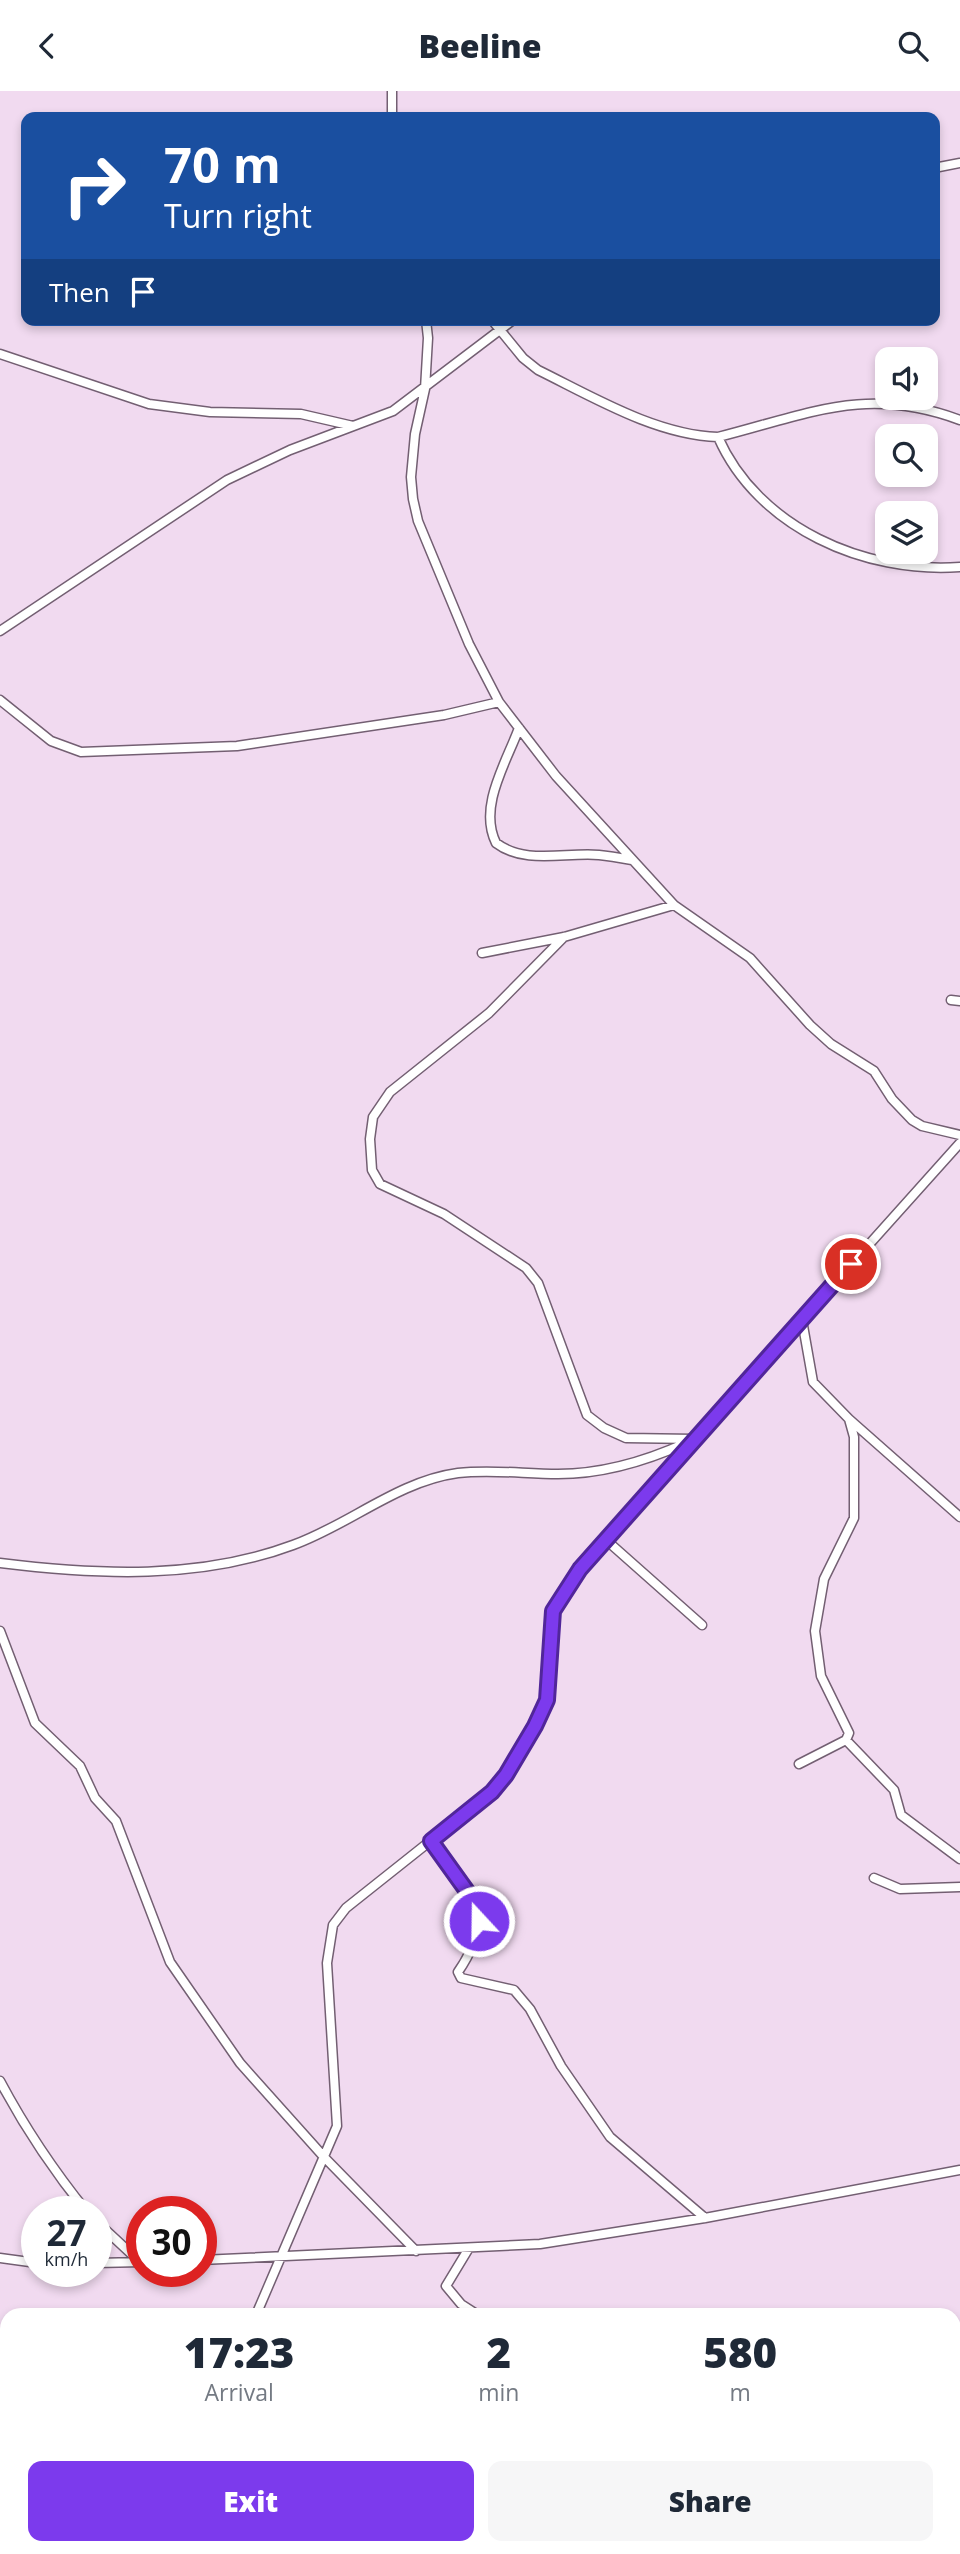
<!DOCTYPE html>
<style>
body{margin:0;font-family:"Open Sans",sans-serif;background:#f6f6f7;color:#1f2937;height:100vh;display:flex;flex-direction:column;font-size:26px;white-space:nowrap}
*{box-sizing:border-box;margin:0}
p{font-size:23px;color:#747a83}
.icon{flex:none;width:38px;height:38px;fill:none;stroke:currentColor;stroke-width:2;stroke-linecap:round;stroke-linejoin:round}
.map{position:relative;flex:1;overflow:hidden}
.sheet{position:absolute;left:0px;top:2217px;width:961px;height:247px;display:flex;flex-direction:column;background:#fff;border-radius:21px 21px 0 0;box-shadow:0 4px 10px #0003}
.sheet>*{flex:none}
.hud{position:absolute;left:21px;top:21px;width:919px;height:214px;border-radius:14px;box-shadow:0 4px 10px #0003;background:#1a4fa0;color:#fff;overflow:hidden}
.tools{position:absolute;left:875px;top:256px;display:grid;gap:14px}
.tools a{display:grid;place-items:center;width:63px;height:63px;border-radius:14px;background:#fff;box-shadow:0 4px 10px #0003;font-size:35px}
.speed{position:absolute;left:21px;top:2105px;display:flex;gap:14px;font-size:35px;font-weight:700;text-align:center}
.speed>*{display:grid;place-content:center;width:91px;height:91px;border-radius:50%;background:#fff;box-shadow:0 4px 10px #0003;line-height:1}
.speed small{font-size:18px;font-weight:400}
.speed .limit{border:10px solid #d22;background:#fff;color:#111}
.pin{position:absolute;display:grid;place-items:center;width:60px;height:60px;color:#fff;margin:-30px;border:4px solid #fff;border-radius:50%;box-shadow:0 2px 7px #0007}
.me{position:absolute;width:77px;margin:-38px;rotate:339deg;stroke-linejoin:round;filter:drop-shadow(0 0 5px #0008)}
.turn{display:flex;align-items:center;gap:24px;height:147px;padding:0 28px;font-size:32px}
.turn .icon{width:91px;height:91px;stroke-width:2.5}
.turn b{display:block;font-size:49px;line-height:60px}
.then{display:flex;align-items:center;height:66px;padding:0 28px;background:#0003;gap:14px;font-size:26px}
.eta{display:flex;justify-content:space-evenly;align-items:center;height:119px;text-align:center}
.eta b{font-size:42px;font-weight:800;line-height:49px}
.action{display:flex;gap:14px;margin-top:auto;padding:14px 28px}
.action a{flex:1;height:80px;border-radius:14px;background:#7c3aed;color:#fff;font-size:28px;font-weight:800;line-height:80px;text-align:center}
.action a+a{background:#f6f6f7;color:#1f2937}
header{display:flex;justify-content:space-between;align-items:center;height:91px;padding:0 28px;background:#fff;font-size:32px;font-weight:800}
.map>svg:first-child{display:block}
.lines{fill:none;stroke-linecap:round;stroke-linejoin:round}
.street-casing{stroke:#735f72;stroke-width:11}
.street{stroke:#fff;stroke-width:8}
.route-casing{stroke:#51269a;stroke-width:18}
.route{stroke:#7c3aed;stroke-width:12}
</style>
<header><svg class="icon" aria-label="back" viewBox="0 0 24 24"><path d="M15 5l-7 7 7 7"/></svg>Beeline<svg class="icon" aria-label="search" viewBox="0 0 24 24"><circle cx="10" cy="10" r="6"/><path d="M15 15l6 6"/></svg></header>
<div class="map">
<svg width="960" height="2463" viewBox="0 0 960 2463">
<rect width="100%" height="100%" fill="#f1daf0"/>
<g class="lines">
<defs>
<path id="street" d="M392,26V0
M934,77L960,72
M426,229L428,247L425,298L415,343L411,386L413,408L418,430L469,553L499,611L556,685L674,814L750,867L810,934L831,953L874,980L892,1008L912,1029L922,1035L960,1044
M492,229L523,267L538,279C593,306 656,344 718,346C809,323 866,294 960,329
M0,263L149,313L210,321L301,323L353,335
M718,346C758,437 865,483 960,476
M0,540L227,389L290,359L393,320L513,229
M0,609L51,650L81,661L237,655L444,624L499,611
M519,637C506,672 478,716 496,752C525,774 565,761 599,764C610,765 621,767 632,769
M564,846L489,922L390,1001L373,1026L370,1048L372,1079L380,1093L444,1123L526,1177L538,1192L587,1324L604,1337L626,1347L695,1348
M482,862L564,846L674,814
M951,909L960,910
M849,1328L960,1426
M605,1448L702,1534
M0,1472C98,1484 199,1489 293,1454C349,1434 398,1390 458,1382C491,1378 525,1383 558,1383C603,1383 646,1370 686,1352
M0,1540L35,1632L80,1675L95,1707L116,1730L170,1871L240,1972L324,2066L416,2160
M846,1649L894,1699L901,1724L960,1768
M799,1673L846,1649L849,1642L821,1585L815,1540L824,1488L854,1427V1346L849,1328L813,1291L802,1229
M431,1750C468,1796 498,1824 458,1881L461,1887L514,1899L530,1918L561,1975L610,2046L705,2127
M874,1787L900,1798L960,1796
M0,1990C25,2037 53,2079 87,2121
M96,2130L140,2171
M469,2157L446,2195L461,2213L478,2224
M0,2167L37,2172
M201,2169L540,2153L705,2127L960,2079
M96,2172L142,2171
M256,2224L337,2035L327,1872L333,1834L346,1817L492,1701L519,1663L547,1609L553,1520L558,1509L605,1448L960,1052
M954,2322L960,2318
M767,2457L775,2463
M95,2463L100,2457
M784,2463L792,2457"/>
</defs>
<!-- street casing -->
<use href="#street" class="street-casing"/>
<!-- street -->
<use href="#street" class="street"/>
</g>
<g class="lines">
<defs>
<path id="route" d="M479,1830L474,1810L431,1750L492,1701L506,1684L535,1635L547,1609L553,1520L580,1478L851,1173"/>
</defs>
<!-- route casing -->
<use href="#route" class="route-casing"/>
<!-- route -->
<use href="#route" class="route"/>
</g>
</svg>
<div class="tools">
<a><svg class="icon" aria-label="sound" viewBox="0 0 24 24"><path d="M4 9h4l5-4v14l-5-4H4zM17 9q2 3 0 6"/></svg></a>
<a><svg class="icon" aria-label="search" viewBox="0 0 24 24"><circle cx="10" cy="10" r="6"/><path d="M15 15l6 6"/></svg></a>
<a><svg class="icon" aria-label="layers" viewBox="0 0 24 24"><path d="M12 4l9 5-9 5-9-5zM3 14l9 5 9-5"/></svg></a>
</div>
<div class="speed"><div>27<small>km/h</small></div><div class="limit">30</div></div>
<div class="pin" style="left:851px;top:1173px;background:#d93025"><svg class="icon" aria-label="arrive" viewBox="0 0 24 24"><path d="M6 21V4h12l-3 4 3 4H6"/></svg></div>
<svg class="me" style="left:479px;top:1830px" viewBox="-20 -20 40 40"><circle r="17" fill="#7c3aed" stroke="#fff" stroke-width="3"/><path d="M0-11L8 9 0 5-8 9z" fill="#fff"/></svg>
<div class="hud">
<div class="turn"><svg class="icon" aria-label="right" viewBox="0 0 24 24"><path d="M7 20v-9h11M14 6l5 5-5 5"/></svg><div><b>70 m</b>Turn right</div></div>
<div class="then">Then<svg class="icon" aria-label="arrive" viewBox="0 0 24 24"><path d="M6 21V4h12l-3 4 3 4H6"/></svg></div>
</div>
<section class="sheet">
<div class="eta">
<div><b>17:23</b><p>Arrival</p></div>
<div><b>2</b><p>min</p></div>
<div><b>580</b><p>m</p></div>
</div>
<div class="action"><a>Exit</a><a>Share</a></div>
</section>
</div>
